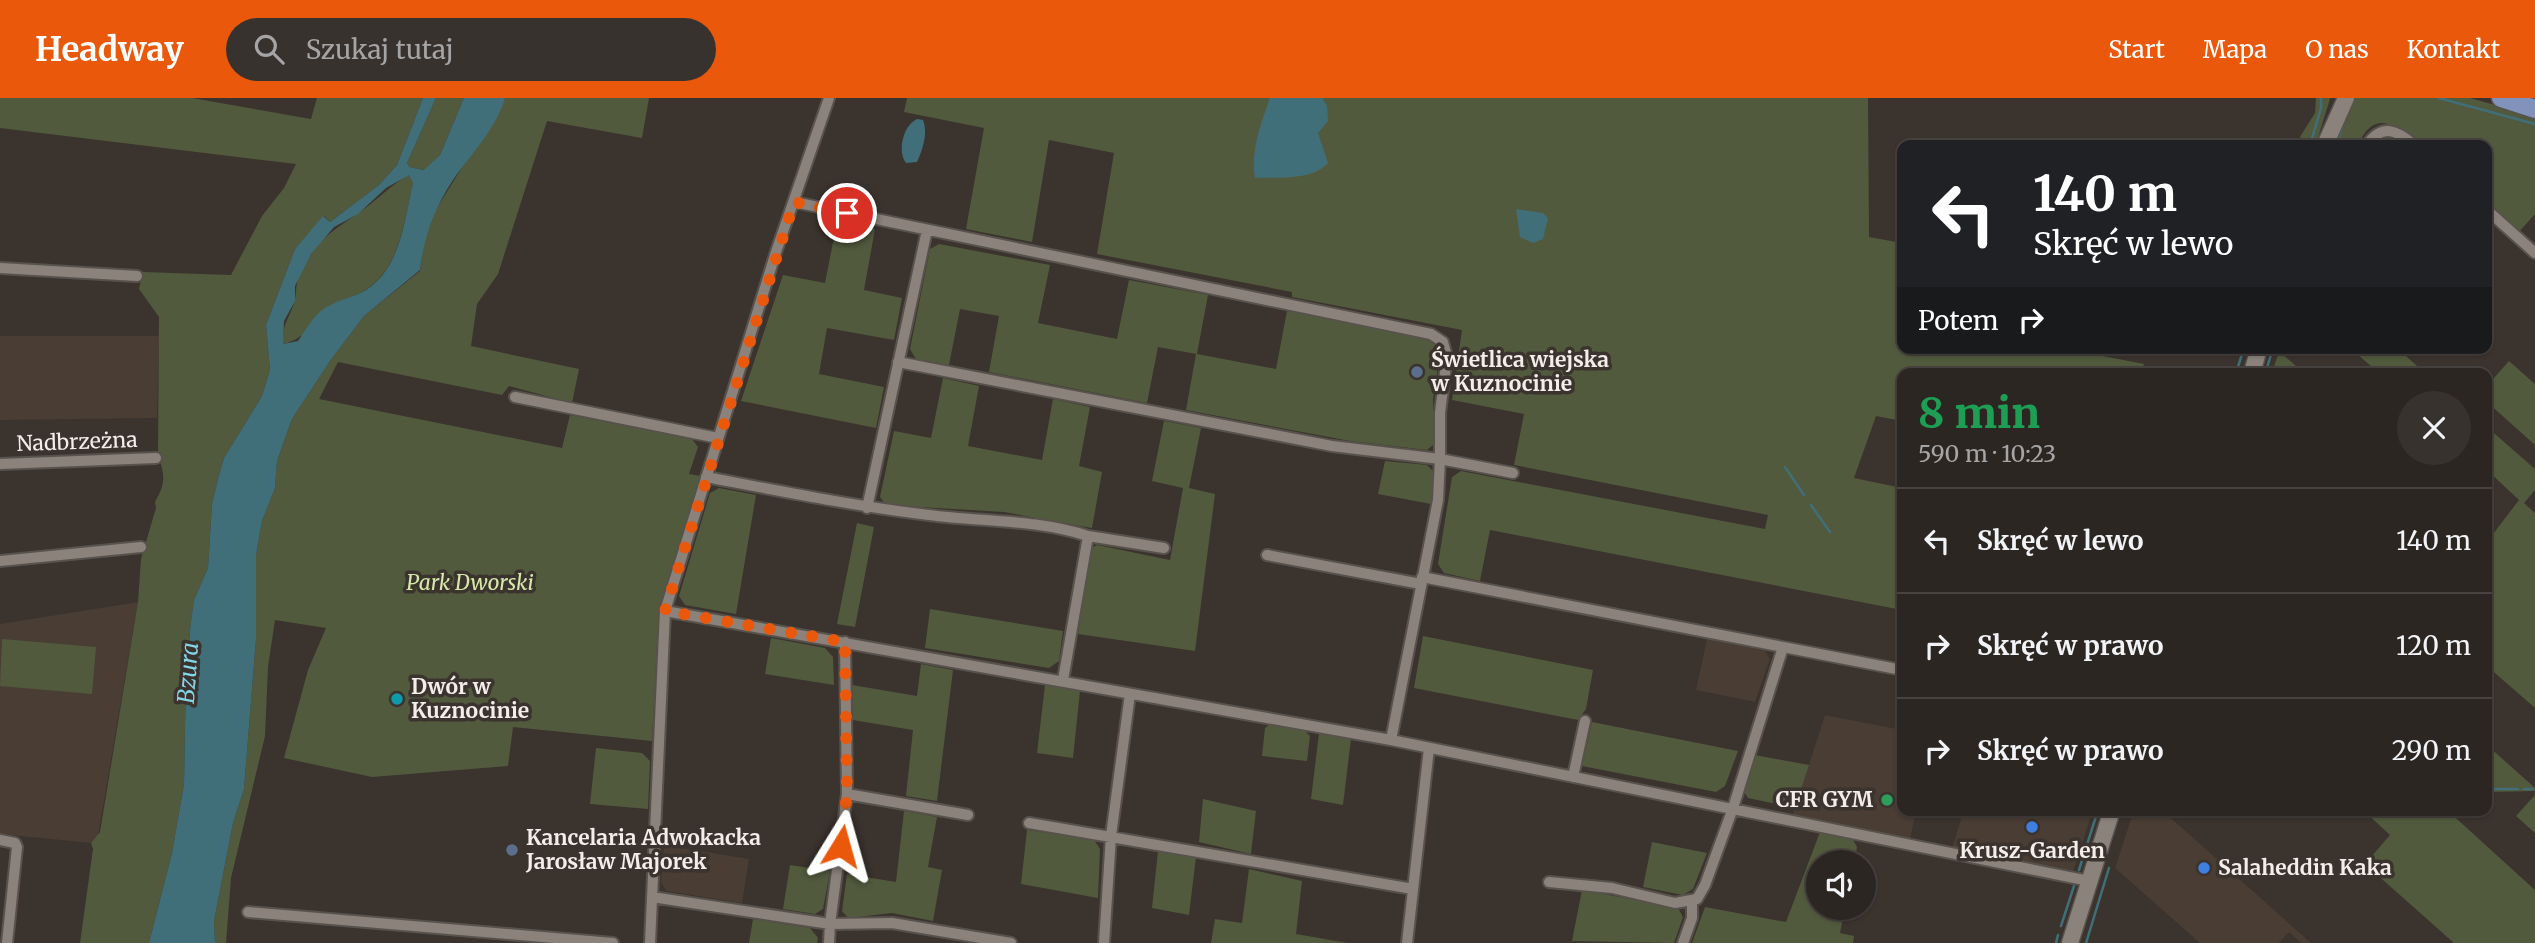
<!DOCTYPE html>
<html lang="pl">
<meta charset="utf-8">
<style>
body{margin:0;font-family:Merriweather,serif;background:#38322f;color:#f1f3f6;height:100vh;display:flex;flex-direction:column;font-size:26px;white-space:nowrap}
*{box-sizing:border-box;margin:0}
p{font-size:23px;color:#a6a5a5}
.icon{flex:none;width:38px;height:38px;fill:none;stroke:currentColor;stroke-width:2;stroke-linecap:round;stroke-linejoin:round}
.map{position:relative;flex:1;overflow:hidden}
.side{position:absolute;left:1897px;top:270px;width:595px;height:448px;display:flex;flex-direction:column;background:#2c2622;border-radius:14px;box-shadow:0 2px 5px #0004,0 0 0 2px #484340}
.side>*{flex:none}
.guide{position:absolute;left:1897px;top:42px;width:595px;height:214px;border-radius:14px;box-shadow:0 2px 5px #0004,0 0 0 2px #484340;background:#202124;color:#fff;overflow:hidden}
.tools{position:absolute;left:1806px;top:752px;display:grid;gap:14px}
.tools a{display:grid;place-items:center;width:70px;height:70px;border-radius:50%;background:#2c2622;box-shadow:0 2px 5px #0004,0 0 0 2px #484340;font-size:35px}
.pin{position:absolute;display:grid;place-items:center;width:60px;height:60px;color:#fff;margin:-30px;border:4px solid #fff;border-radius:50%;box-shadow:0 2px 7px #0007}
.me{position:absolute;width:77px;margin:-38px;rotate:8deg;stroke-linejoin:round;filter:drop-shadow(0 0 5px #0008)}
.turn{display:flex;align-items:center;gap:24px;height:147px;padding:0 21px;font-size:32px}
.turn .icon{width:91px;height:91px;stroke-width:2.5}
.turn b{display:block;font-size:49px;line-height:60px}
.then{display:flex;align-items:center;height:66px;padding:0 21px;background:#0003;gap:14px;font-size:26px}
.round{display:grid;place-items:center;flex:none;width:74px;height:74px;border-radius:37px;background:#38322f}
.summary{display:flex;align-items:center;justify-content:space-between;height:119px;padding:0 21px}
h1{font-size:42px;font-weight:800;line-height:52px;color:#1e9e55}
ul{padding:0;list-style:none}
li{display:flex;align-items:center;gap:21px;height:105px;padding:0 21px;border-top:2px solid #484340}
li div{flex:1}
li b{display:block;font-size:26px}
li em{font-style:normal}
header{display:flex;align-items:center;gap:42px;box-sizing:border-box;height:98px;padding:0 35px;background:#ea580c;color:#fff}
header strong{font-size:33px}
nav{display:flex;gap:38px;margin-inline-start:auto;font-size:24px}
.search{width:490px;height:63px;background:#38322f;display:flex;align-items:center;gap:18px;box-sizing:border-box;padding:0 24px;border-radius:38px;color:#a6a5a5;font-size:26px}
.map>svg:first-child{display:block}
.built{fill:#493d34}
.green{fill:#525a3e}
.water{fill:#406f79;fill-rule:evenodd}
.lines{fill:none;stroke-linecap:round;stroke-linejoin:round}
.stream{stroke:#406f79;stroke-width:2.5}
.street-casing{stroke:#58524d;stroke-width:14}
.secondary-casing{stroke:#58524d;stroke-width:19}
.primary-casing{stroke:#58524d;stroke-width:21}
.street{stroke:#8b827c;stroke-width:10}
.secondary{stroke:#8b827c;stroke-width:16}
.primary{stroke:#8193ba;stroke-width:18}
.route{stroke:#ea580c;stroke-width:12;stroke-dasharray:0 21.6}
.service-dot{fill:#5c6f8a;stroke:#3b332e;stroke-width:2.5}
.culture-dot{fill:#0f9aa8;stroke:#3b332e;stroke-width:2.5}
.leisure-dot{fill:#2e9e5b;stroke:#3b332e;stroke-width:2.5}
.shop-dot{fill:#3f7fe0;stroke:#3b332e;stroke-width:2.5}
.labels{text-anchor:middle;stroke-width:7;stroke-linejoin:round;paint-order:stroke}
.poi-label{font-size:21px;font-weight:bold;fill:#f3eeea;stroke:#3b332e;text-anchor:start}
.street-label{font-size:21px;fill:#f3eeea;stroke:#3b332e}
.park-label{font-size:21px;font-style:italic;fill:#d6e8aa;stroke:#3b332e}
.water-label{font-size:23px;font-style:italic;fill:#84d7e8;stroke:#3b332e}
</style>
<header>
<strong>Headway</strong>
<div class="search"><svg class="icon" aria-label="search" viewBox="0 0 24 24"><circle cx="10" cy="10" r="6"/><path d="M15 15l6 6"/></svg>Szukaj tutaj</div>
<nav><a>Start</a><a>Mapa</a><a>O nas</a><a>Kontakt</a></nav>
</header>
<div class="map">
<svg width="2535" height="845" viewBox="0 0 2535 845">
<rect width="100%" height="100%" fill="#3b332e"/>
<!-- built -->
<path class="built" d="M0,238H159L157,320L0,322Z
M138,504L98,738L91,745L0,736V526Z
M1707,541L1765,553L1770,561L1755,604L1696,592Z
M1825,617L1902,632V712H1916L1910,742L1792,719Z
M1964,712H2093L2073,773L1952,750Z
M2134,712H2162L2311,845H2301L2289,834L2279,845H2200L2115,770Z
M664,747L749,761L742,805L666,793L661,784Z"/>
<!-- green -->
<path class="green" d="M0,0H192L311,21L317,0H423L397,67L379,87L330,124L324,118L295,151L266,227L270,272L262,298L224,360L219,377L212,406L208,470L194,502L191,523L186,577L184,686L172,755L149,845H80L93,751L91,745L100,734L138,504L141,461L156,410L155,404C166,385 165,378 158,357L159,219L139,191L143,174L231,177L262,118L284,90L296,66L0,30Z
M436,0H464L440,57L425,72L408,69L407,65Z
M505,0H649L642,40L547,23L498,176L477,206L471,248L579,271L572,305L509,288L502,297L338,264L319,301L562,350L570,317L692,341L698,349L689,376L700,378L662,507H659L652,643L513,629L508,668L372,679L284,660L308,572L326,530L275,522L268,569L265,638L231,780L226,845H215L214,823L233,725L244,691L256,541V457L262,423L275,390L277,363L292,321L330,263L364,218L420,173L424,141L435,113Z
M907,0H1868L1869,139L1902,145V250H2082V254L2144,266L2142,275H1902V323L1876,318L1854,380L1902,390V512L1490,432L1480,483L1444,475L1438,466L1452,379L1461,373L1765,431L1768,417L1514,367L1524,316L1452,302L1462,232L1292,199V194L1097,156L1114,55L1049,42L1032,144L966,131L984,30L904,14Z
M2316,0H2330L2329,4L2316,46L2304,47L2300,39L2315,15Z
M2351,0H2470L2535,18V116L2518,135L2487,107V47H2418C2397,28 2375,9 2358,47H2334Z
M409,76L413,85C404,123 401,167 367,191C357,198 343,200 334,208C317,223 305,241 283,246C283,223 288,224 294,205C297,196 295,188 299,179C314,144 328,136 357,116C375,104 390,88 409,76Z
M837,124L875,131L864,192L902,200L894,242L827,230L819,276L884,289L876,330L741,303L783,177L825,185Z
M939,146L1050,167L1038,225L1117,241L1129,182L1208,197L1197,256L1276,271L1287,213L1435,242L1441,250L1433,301L1434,346L1427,352L1350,343L1186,312L1196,256L1158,249L1147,305L989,274L999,218L960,211L949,267L916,261L910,251L930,151Z
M2350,250H2397L2425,275H2379Z
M2279,253L2304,275H2277L2273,272Z
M2509,263L2535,286V347L2487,304V288Z
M943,280L979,288L968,348L1042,362L1053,301L1090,309L1079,368L1102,374L1092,430L1004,414L886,407L880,399L894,333L931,340Z
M1164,323L1201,330L1189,390L1215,396L1195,553L1078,536L1091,450L1097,447L1170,462L1183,390L1152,383Z
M2487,329L2535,371V392L2524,405L2535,415V610L2487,568V438L2490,440L2519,402L2487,372Z
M1385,363L1427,367L1436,376L1431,406L1378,396Z
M719,390L756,397L736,516L685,507L679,498L710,395Z
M857,425L874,429L855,529L837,526Z
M930,511L1063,533L1059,563L1049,570L925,550Z
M1423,538L1593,572L1586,611L1578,622L1414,590Z
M771,540L825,550L833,559L834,587L765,576Z
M2,541L96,549L92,596L0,588Z
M921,566L953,572L937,703L906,698L913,632L853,622L852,587L917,598Z
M1045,587L1080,593L1073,660L1037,655Z
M1592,624L1738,653L1725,688L1716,694L1582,668Z
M1270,626L1305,633L1310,638L1307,663L1262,658L1265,630Z
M1319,635L1351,641L1343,707L1311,701Z
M2487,647L2535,690V693L2487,694Z
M596,650L642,655L650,663L648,711L590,706Z
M1755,657L1809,667L1795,710L1748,700L1743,692Z
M2535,697V735L2516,718Z
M1203,701L1256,713L1251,756L1199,744Z
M2363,712H2447L2535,792V845H2454L2365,766L2390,737Z
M904,713L937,719L928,769L942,772L933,823L892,815L848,820L842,813L847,776L896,784Z
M1027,732L1094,742L1100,751L1098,800L1021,786Z
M1820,734L1852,740L1857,749L1854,765H1818V810H1845L1840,835L1854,838L1853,845H1692L1705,809L1786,824Z
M1652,744L1707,755L1693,791L1683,797L1643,789Z
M1158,753L1196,759L1189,817L1152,810Z
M790,767L830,773L823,811L815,816L783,811Z
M1249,771L1302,783L1296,836L1348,845H1211L1215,821L1242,825Z
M1582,792L1678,810L1683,819L1674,845L1572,843Z
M753,821L810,830L818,840L817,845H749Z"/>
<!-- water -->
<path class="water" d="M423,0H436L407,65L409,69L424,72L440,57L464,0H505C496,31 471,56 453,82C434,111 424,138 420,172L364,218L330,263L292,321L277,363L275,390L262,423L256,457V541L244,691L233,725L214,823L215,845H149L172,755L184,686L186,577L191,523L194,502L208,470L212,406L219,377L224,360L262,298L270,272L266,227L295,151L323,118L330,124L379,87L397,67ZM409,77L413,85C404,123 401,169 366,192C352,200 333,203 321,213C312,220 305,233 298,243L283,246L284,223L295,203V188L311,156L334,129L358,116L386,90Z
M1270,0H1322L1327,8L1328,23L1318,35L1328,65C1312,83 1277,79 1255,80C1250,54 1261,25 1270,0Z
M917,21L923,22C928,35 923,51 917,64L906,65C897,54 903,27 917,21Z
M1516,111L1543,115L1548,120L1543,141L1533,145L1520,139Z"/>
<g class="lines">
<!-- stream -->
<path class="stream" d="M2439,0L2535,26
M2310,47L2321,10V0
M2336,47L2344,24
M2266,273L2273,250
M2236,275L2244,250
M1785,369L1804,397
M1811,407L1830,434
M2487,691H2518
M2524,691H2532
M2079,772L2098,712
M2061,828L2074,788
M2056,845L2058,837
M2086,845L2109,770"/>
<defs>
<path id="street" d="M2367,47C2382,25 2397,32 2414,47
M794,104L1431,236L1443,244L1447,259L1440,315V361L1513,375
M2487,112L2535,155
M0,170L137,178
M898,264L1332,348L1440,361L1438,402L1391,642
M515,299L718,340
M0,366L156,360
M706,379C780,393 854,408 929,417C982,424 1036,421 1088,438L1063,582
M867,410L927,132
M1088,438L1164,450
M1267,457L1421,486
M0,463L141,449
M1422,479L1783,549L1733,710L1705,787L1697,801L1675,805L1612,790L1549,784
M665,513L1391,642L2089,783
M1783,549L1902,572
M1573,679L1585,623
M847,696L968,717
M1029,725L1413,791
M0,742L15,745L17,749L7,845
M652,799L830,826L847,696L845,544
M248,814L613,845
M650,845L665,513L775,157L829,0
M829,845L830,826L892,825L1011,845
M1104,845L1111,738L1130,596
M1407,845L1429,650
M1683,845L1692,820V803"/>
<path id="secondary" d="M2325,47L2346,0
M2252,275L2259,250
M2070,845L2112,712"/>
<path id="primary" d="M2501,0L2535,11"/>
</defs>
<!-- street casing -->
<use href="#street" class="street-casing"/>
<!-- secondary casing -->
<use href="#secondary" class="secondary-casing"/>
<!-- primary casing -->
<use href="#primary" class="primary-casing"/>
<!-- street -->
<use href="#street" class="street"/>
<!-- secondary -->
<use href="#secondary" class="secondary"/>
<!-- primary -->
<use href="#primary" class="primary"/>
</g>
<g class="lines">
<!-- route -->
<path class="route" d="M841,748L847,696L845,544L665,513L794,104L847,115"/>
</g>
<!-- markers -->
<g class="service-dot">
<circle cx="1417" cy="274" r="7"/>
<circle cx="512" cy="752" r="7"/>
</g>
<circle class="culture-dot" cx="397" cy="601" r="7"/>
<circle class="leisure-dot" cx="1887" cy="702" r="7"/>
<g class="shop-dot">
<circle cx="2032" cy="729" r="7"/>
<circle cx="2204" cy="770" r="7"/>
</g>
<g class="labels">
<!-- poi labels -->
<g class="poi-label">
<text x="1431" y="269">Świetlica wiejska<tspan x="1431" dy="24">w Kuznocinie</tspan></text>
<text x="411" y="596">Dwór w<tspan x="411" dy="24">Kuznocinie</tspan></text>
<text x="1873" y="709" text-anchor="end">CFR GYM</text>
<text x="526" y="747">Kancelaria Adwokacka<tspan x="526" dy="24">Jarosław Majorek</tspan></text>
<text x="2032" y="760" text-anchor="middle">Krusz-Garden</text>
<text x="2218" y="777">Salaheddin Kaka</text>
</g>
<!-- street labels -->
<g class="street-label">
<text transform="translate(77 344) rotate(-2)" y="7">Nadbrzeżna</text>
</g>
<!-- park labels -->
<g class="park-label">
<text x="470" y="492">Park Dworski</text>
</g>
<!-- water labels -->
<g class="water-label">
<text transform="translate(188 575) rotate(-86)" y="8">Bzura</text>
</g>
</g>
</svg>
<div class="tools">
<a><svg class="icon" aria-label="sound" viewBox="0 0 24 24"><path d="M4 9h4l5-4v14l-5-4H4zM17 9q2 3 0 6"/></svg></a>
</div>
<div class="pin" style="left:847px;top:115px;background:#d93025"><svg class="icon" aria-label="arrive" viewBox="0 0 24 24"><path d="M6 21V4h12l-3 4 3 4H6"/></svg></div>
<svg class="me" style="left:841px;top:748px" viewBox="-20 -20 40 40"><path d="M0-17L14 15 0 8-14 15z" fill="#ea580c" stroke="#fff" stroke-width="4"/></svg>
<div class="guide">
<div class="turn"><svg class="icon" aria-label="left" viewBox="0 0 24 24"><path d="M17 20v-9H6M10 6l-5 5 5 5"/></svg><div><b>140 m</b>Skręć w lewo</div></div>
<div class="then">Potem<svg class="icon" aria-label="right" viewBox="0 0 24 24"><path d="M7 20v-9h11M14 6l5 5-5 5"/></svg></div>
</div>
<section class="side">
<div class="summary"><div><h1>8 min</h1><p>590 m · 10:23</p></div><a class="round"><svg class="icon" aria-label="close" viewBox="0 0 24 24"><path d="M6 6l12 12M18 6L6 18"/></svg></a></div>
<ul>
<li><svg class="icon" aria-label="left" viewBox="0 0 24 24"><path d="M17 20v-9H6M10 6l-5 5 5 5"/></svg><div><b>Skręć w lewo</b></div><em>140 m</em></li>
<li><svg class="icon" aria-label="right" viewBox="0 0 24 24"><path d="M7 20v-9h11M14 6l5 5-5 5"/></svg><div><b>Skręć w prawo</b></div><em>120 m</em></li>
<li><svg class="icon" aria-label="right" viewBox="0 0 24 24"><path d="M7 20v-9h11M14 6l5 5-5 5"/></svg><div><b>Skręć w prawo</b></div><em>290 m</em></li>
</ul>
</section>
</div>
